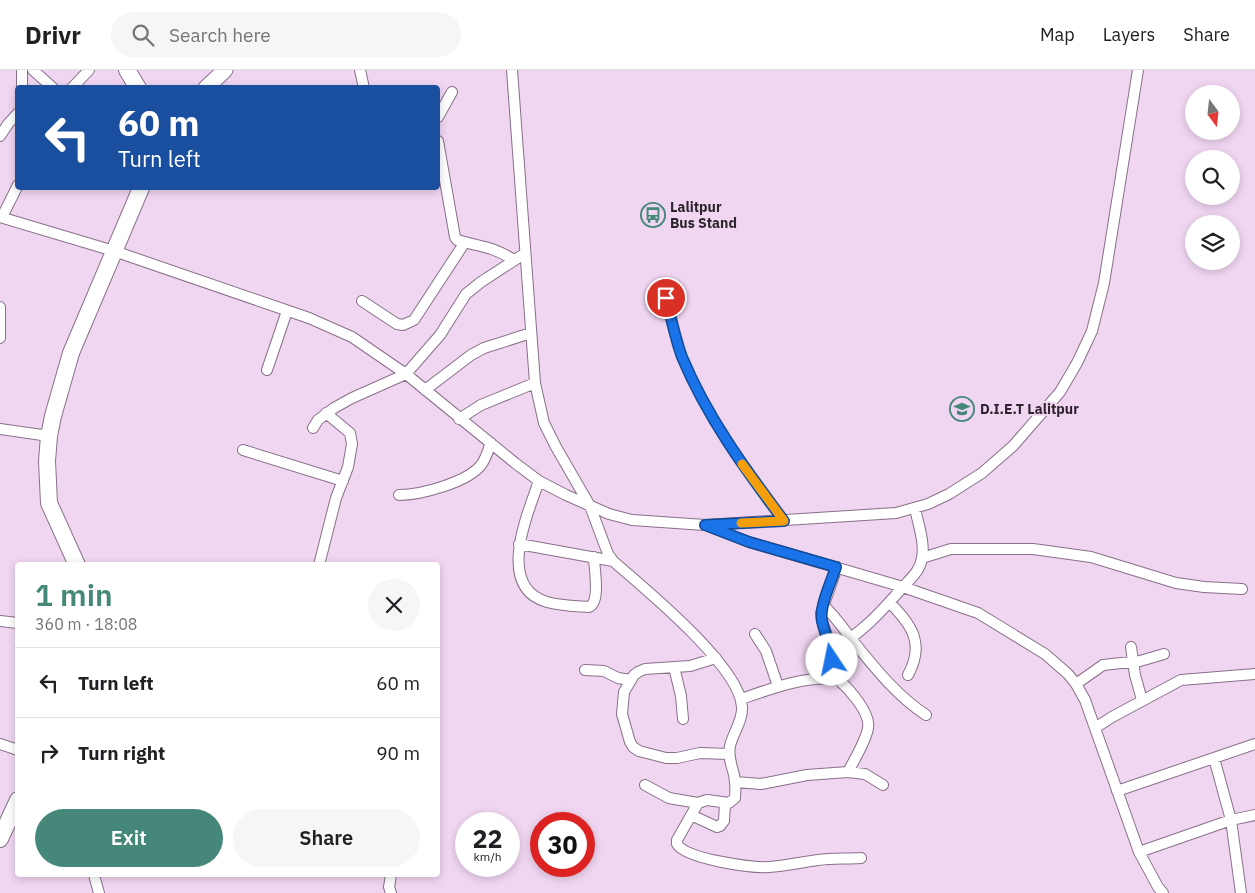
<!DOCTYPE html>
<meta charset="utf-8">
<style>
body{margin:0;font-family:"IBM Plex Sans",sans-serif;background:#f6f6f6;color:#202124;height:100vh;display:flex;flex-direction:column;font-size:19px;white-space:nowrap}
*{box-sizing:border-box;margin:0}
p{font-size:16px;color:#757577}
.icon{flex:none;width:28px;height:28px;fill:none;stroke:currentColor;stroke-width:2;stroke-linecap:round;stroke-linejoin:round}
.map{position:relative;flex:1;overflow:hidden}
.details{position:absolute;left:15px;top:492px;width:425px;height:315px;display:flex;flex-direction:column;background:#fff;border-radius:5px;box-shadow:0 2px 8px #0003}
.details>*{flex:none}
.banner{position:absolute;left:15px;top:15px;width:425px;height:105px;border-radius:5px;box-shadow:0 2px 8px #0003;background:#1a4fa0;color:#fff;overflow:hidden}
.needle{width:32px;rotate:165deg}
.controls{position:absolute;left:1185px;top:15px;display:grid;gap:10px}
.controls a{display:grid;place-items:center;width:55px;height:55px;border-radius:50%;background:#fff;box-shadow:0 2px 8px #0003;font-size:25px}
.speed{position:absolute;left:455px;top:742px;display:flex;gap:10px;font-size:25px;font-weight:700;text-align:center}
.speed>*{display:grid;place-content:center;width:65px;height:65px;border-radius:50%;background:#fff;box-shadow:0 2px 8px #0003;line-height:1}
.speed small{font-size:12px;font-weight:400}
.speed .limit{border:8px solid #d22;background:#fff;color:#111}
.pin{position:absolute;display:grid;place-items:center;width:42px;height:42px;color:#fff;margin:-21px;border:2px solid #fff;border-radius:50%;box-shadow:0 1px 5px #0007}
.me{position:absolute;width:55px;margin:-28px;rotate:349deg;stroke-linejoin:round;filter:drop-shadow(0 0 4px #0008)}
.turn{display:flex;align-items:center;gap:18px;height:105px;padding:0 20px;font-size:22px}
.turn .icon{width:65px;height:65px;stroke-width:2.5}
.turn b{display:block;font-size:35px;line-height:42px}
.round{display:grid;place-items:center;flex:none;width:52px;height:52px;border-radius:26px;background:#f6f6f6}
.head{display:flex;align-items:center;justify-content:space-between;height:85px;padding:0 20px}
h1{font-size:30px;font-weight:600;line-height:38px;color:#45887a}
.action{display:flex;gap:10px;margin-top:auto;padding:10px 20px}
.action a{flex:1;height:58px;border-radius:30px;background:#45887a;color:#fff;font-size:20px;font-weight:600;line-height:58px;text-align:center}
.action a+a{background:#f6f6f6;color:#202124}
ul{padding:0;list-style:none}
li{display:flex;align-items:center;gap:15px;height:70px;padding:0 20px;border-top:1px solid #e0e0e0}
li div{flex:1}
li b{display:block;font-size:19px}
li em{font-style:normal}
header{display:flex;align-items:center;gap:30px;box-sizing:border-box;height:70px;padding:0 25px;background:#fff;border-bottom:1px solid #e0e0e0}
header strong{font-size:24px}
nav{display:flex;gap:28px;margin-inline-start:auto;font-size:18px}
.search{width:350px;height:45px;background:#f6f6f6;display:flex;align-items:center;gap:12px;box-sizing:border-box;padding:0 18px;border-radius:28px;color:#757577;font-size:19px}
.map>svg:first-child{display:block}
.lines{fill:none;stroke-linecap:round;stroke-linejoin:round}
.lane-casing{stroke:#887089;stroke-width:7}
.street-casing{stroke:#887089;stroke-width:12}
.secondary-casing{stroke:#887089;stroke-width:17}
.primary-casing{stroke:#887089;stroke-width:18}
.lane{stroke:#fff;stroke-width:5}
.street{stroke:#fff;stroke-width:10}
.secondary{stroke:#fff;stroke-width:15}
.primary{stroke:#fff;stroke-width:16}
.route-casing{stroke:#114b97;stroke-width:12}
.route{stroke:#1a73e8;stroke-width:9}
.slow{stroke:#f59e0b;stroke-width:9}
.labels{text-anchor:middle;stroke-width:4;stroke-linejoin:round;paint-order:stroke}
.poi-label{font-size:14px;font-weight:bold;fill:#2e242e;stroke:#f1d6f2;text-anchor:start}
</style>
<header>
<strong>Drivr</strong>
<div class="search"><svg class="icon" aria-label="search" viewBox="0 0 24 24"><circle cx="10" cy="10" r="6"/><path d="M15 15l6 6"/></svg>Search here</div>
<nav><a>Map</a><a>Layers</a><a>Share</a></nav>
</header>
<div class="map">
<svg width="1255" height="823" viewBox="0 0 1255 823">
<rect width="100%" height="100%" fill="#f1d6f2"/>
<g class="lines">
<defs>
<path id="lane" d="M666,228C671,247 675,268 682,287C707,347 745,399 783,450"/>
<path id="street" d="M22,0V18
M33,0L53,18
M360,0L364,18
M512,0L535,313L544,353L556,377L590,436L608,484L613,491C644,518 740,596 742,637C743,650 733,663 730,676C727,691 735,700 735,713C736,718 735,723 735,728L729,733L707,730L698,733L677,770V774C686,789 751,798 769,797C785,796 802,792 818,790C832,788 846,789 861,788
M72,18L89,0
M438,47L452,22
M0,66L8,54L18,43
M438,71L455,167L457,170C481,177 492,176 514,190
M0,147L114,181L309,248L352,267L406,304L515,393L539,411L566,425L609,444L632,450L705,455L896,443L928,434L949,424L982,403L1013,376L1060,322L1077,293L1092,261L1104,213L1138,0
M2,147L18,115
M362,231L397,254L403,255L414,250L465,172
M0,237V268
M267,300L287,241
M425,320L471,285L484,278L531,263
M459,349L481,335L535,313
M313,358L318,350L334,338L352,328L406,304L440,265L466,224L481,212L524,184
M0,359L49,366
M243,380L343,411
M539,411C528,443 495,517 547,532C561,536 575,536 589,537C601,532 594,499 594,487
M399,425C421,425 468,412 481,395C486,389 488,380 491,373
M708,456L749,472L903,517L978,543L1045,584L1068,604L1076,614L1085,630L1139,782L1158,817L1163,823
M519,474L613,491
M922,488L951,479H1033L1091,487L1176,513L1204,517L1242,519
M319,495L336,428L348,397L352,374L350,363L326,343
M837,497L821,543L822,551L829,572L831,590L838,609
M890,533C912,555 925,574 908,605
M823,535C835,546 843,558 853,571C875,598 896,625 926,645
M0,551L18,553
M755,564L766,581L778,616
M1131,577L1135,605L1142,630
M831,581C863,562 879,544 903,517C911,508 920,501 922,488C925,472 918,454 915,438
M716,588L690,596L645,599L638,602L634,605L624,622L622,644L630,672L633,677L639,681L666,688H677L700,683L729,684
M674,597L681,626L683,649
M585,600L604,601L618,608L631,610
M1076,614L1103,595L1140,591L1164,584
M741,629C773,618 804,606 838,609C849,619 871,643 868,658C866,671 854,690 848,702
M1095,658L1112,647L1181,610L1255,604
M0,674L18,680
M1214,688L1231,750L1241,823
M735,712L761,714L807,705L848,702L865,704L883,715
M645,715L669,728L698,733
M1117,721L1255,674
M691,745L717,757L720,756L724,751L725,733
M1139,782L1231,750L1255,745
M94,805L99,823
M391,805L389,817L391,823"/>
<path id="secondary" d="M206,18L225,0"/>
<path id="primary" d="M127,0L138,18
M77,495L49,433L47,391L49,366L53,346L71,283L141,118
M0,769L18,730"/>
</defs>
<!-- lane casing -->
<use href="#lane" class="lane-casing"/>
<!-- street casing -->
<use href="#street" class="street-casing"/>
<!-- secondary casing -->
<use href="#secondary" class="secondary-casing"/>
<!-- primary casing -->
<use href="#primary" class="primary-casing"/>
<!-- lane -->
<use href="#lane" class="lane"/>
<!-- street -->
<use href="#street" class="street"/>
<!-- secondary -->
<use href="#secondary" class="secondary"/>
<!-- primary -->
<use href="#primary" class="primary"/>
</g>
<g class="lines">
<defs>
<path id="route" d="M666,228C671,247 675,268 682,287C707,347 745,399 784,451L705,455L749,472L836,497C831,512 819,537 822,551C825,565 831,576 832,590"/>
</defs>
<!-- route casing -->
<use href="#route" class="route-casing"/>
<!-- route -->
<use href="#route" class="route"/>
<!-- slow -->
<path class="slow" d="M741,453L784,451L742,394"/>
</g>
<!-- icons -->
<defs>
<symbol id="bus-ring" viewBox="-11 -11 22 22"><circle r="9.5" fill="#f1d6f2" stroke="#45887a" stroke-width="1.5"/><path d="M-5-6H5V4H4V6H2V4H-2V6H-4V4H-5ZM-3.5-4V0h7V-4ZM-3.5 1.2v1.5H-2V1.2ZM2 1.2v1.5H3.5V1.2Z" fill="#45887a"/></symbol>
<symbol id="university-ring" viewBox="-11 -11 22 22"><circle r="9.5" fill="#f1d6f2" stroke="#45887a" stroke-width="1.5"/><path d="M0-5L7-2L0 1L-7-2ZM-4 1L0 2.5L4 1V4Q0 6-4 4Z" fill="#45887a"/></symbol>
</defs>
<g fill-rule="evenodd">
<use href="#bus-ring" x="639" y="131" width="28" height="28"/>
<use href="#university-ring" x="948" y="325" width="28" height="28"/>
</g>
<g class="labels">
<!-- poi labels -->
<g class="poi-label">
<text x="670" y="142">Lalitpur<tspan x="670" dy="16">Bus Stand</tspan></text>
<text x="980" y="344">D.I.E.T Lalitpur</text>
</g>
</g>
</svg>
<div class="controls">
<a><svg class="needle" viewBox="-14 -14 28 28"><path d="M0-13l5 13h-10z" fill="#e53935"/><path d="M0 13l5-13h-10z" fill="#757577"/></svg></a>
<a><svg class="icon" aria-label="search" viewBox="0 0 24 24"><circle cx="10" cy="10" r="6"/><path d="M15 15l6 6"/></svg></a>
<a><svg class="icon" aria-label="layers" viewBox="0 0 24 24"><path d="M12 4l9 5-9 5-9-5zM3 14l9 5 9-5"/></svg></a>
</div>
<div class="speed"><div>22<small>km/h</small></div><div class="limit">30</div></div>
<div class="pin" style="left:666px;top:228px;background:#d93025"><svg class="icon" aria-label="arrive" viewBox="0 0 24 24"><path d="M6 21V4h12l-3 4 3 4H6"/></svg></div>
<svg class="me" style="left:832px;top:590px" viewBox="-20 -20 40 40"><circle r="19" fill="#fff"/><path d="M0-13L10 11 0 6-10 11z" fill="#1a73e8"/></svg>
<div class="banner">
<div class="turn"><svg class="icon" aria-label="left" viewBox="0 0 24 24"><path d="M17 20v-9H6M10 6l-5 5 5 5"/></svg><div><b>60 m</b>Turn left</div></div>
</div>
<section class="details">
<div class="head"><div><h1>1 min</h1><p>360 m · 18:08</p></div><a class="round"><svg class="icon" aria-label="close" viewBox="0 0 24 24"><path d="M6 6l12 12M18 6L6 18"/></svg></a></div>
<ul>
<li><svg class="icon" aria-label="left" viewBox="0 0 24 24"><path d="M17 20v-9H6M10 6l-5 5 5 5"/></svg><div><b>Turn left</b></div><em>60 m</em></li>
<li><svg class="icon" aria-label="right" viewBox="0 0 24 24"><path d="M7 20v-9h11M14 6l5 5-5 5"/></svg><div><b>Turn right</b></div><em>90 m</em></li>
</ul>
<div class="action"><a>Exit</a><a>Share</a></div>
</section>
</div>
